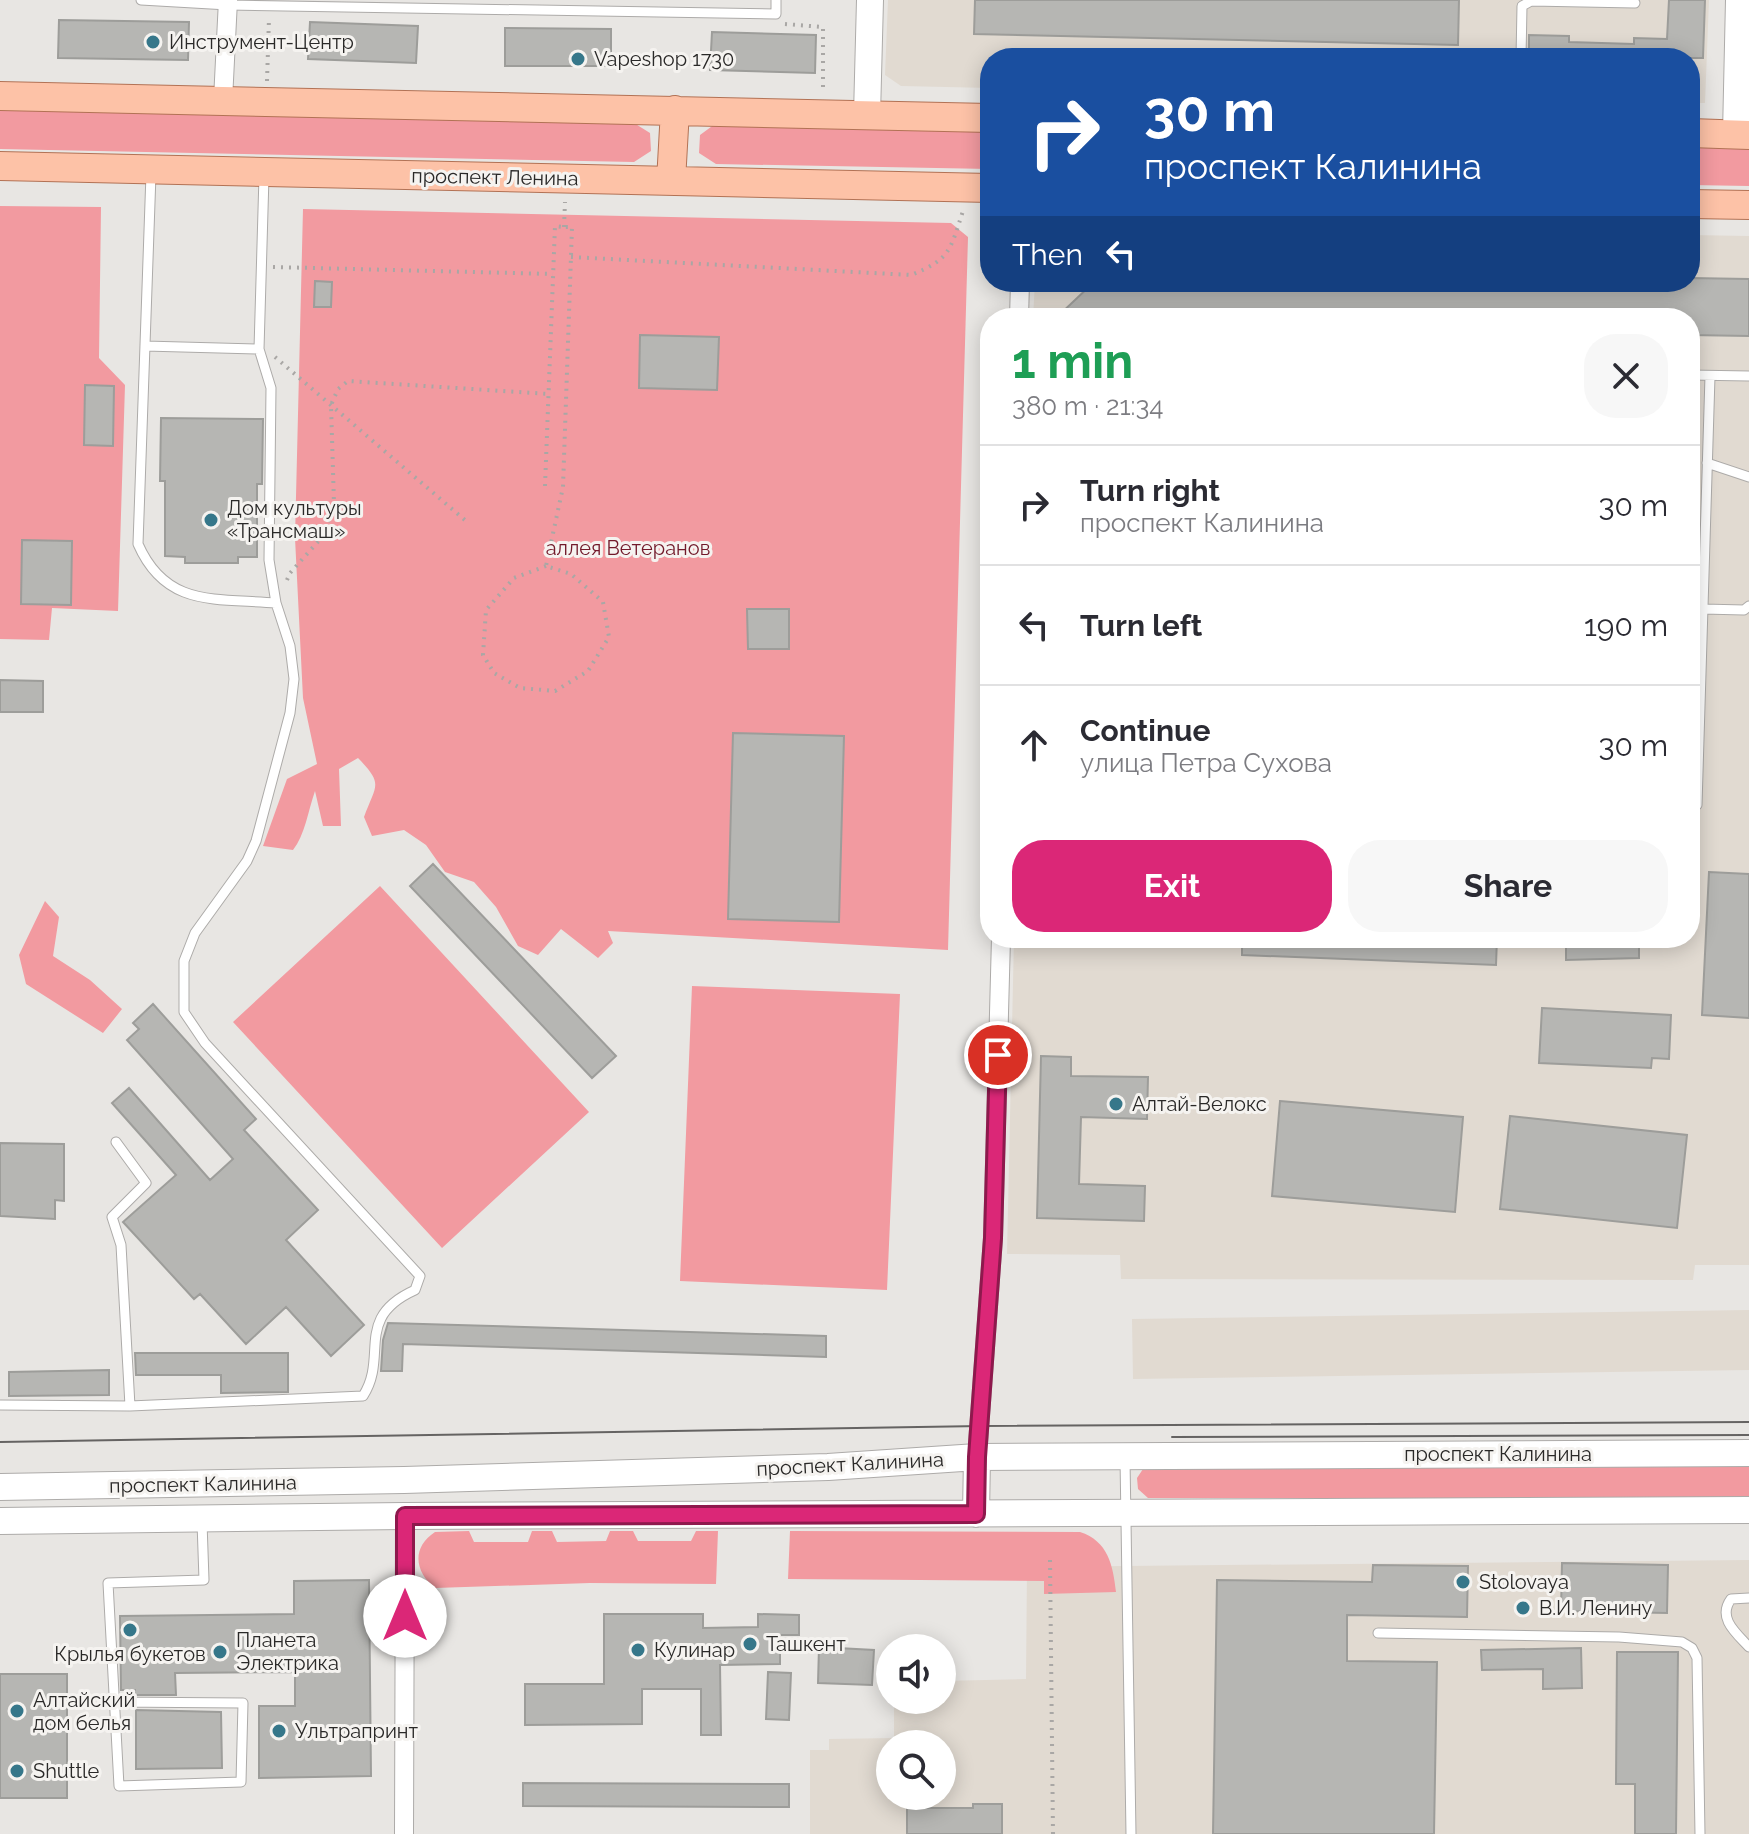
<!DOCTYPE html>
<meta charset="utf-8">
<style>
body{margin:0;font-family:Raleway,sans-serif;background:#f7f7f7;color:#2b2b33;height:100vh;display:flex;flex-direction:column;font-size:30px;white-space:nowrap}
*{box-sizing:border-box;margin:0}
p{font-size:26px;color:#7c7c81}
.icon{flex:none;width:44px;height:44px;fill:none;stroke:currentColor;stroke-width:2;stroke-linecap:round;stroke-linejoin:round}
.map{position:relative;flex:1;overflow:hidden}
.panel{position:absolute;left:980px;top:308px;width:720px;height:640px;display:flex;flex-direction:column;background:#fff;border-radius:32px;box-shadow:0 4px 20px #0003}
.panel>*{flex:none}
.hud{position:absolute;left:980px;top:48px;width:720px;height:244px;border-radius:32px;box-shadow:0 4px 20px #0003;background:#1a4fa0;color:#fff;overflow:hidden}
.fabs{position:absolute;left:876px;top:1634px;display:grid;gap:16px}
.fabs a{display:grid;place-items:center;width:80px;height:80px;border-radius:50%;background:#fff;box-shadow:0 4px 20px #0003;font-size:40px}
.pin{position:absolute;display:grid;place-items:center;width:68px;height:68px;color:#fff;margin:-34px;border:4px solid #fff;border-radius:50%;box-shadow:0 2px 8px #0007}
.me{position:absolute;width:88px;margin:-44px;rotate:0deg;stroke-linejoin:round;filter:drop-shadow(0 0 6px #0008)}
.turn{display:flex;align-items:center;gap:28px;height:168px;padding:0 32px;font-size:36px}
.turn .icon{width:104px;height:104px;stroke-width:2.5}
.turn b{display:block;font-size:56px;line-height:68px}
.then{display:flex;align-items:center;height:76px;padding:0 32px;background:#0003;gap:16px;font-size:30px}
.round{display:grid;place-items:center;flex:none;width:84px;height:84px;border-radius:32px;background:#f7f7f7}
.headline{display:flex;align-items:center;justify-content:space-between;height:136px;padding:0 32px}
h1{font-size:48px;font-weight:700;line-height:60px;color:#1e9e55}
.primary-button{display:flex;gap:16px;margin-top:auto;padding:16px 32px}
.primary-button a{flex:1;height:92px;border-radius:32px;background:#db2777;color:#fff;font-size:32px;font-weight:700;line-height:92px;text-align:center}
.primary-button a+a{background:#f7f7f7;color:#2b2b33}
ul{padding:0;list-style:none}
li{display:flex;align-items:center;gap:24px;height:120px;padding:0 32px;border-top:2px solid #e1e1e2}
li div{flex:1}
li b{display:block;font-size:30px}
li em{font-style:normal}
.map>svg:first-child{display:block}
.built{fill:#e1dad1;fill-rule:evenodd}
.green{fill:#f29aa0}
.building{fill:#b6b6b3;stroke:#9d9d9a;stroke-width:2}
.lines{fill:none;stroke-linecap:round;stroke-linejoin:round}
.lane-casing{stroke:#adaba9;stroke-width:11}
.street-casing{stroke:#adaba9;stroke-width:20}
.secondary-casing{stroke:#adaba9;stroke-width:28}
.primary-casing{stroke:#b27255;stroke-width:30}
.path{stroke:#a9a7a5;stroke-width:4;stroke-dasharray:2 6;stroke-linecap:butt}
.lane{stroke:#fff;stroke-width:9}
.street{stroke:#fff;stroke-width:18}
.secondary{stroke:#fff;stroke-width:26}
.primary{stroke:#fdc2a7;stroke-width:28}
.tram{stroke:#656362;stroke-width:2}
.route-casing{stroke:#8e194d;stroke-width:20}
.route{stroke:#db2777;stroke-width:14}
.poi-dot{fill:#36778a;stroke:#f5f3f0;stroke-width:3}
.labels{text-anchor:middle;stroke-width:6;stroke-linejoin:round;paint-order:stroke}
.poi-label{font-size:20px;fill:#2a2928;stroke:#f5f3f0;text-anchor:start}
.street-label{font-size:20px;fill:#2a2928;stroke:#f5f3f0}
.park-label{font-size:20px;fill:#72192a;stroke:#f5f3f0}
</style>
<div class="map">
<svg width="1749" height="1834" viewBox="0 0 1749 1834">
<rect width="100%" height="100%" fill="#e8e6e3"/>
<!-- built -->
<path class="built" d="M888,0H1709L1705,103H1690V58H990V88L901,86L885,75Z
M1690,235L1749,236V1265H1695L1693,1280L1121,1279L1120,1255L1007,1254L1014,938H1690V318H1033L1035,282H1690Z
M1749,1310V1370L1133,1379L1132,1319Z
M1749,1560V1834H810V1750H829V1739L894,1738V1700H942V1681L1026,1679L1027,1567ZM890,1744H942V1796H890Z"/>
<!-- green -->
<path class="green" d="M0,110L634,123L650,133L651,151L634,162L0,149Z
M715,124L990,129V169L716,164L699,153L700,135Z
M1690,145L1749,147V186L1690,185Z
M0,206L101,207L99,358L125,385L118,611L52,608L49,640L0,639Z
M303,209L951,223L968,237L948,950L608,931L613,943L598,958L561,929L538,955L518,946L496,907L474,882L445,872L426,845L404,830L372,836L364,817C376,784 384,785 358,758L339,769L341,826H323L315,791C308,811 305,835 293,850L263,846L287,779L317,764L303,698L295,538Z
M380,886L589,1112L442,1248L233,1022Z
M45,901L59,917L53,956L90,980L122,1009L103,1033L26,984L19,955Z
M692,986L900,994L887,1290L680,1281Z
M1749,1465V1498H1148L1138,1489L1137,1478L1143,1469Z
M469,1531L474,1542H528L532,1531H552L557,1542L606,1541L610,1531H633L638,1541H691L696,1531H718L716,1584L590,1583L435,1588C415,1572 411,1548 435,1532Z
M790,1531L1080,1532C1108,1541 1113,1565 1116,1592L1044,1594V1581L788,1579Z"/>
<!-- building -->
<path class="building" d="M975,0H1459L1458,45L974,34Z
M1669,0H1705L1703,58H1529V35L1569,36V42L1634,44V38L1667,39Z
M59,20L189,22L188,60L58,58Z
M310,22L418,26L416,63L308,59Z
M505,28L611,29V66H505Z
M712,32L816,35L815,73L710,70Z
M1690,278L1749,279V336L1690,335V318H1056L1094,282H1690Z
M315,281L332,282L331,307H314Z
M640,335L719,337L717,390L639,388Z
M85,385L114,386L113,446L84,445Z
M161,418L263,419L262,484H257V557H238V563H185V557L165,556V481H160Z
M22,540L72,541L71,605L21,604Z
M747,609H789V649H748Z
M0,680L43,681V712H0Z
M733,733L844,736L839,922L728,919Z
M433,864L616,1056L592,1078L410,886Z
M1709,872L1749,874V1018L1702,1015Z
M1242,938H1497L1496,965L1242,955Z
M1566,938H1639V958L1566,960Z
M153,1004L256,1119L244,1130L318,1210L286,1240L364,1325L331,1356L286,1307L246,1344L200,1294L194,1299L123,1222L176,1175L112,1103L129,1088L210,1180L233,1159L127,1040L139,1029L133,1023Z
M1542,1008L1671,1015L1669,1059L1652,1058L1651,1068L1539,1063Z
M1041,1056L1071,1057V1076L1148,1077L1147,1119L1081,1117L1079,1184L1145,1186L1144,1221L1037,1218Z
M1280,1101L1463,1117L1455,1212L1272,1196Z
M1510,1116L1687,1135L1677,1228L1500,1209Z
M0,1143L64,1144V1201L55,1200V1219L0,1216Z
M388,1323L826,1336V1357L403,1344L402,1371H381L383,1340Z
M135,1353H288V1392L221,1393V1375H136Z
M109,1370V1395L9,1396V1372Z
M1562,1563L1668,1565L1667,1613L1561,1611Z
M1373,1565L1468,1566L1467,1617L1347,1615V1661L1437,1662L1434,1834H1213L1217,1580L1372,1582Z
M369,1580L371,1776L259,1778V1706H295V1672L175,1673L176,1695H135V1690H121L120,1616L294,1614V1581Z
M604,1614H703V1628L758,1627V1614L799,1615V1635H780V1664L720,1665L721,1735H701V1689H642V1724L525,1725V1684H604Z
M819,1647L874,1650L872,1685L818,1683Z
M1581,1648L1582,1688L1543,1689V1669L1482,1670L1481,1650Z
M1617,1652H1678L1676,1834H1635V1784H1616Z
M768,1672L791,1673L789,1720L766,1719Z
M0,1674H67V1798H0Z
M136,1710L221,1712L222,1768L136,1769Z
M523,1783L789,1784V1807L523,1806Z
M973,1804H1002V1834H907V1808H973Z"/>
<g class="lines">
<defs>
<path id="lane" d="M141,0L228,5L776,14V0
M1521,58L1522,6L1531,1L1635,3
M151,174L138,544C166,608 216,598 276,603
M145,346L259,349
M1690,375L1749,376
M1707,463L1749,477
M1703,609L1744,610L1749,606
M1697,805L1710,376
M0,1405L130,1406L121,1245L112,1217L146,1183L116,1142
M130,1406L363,1396C389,1356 353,1318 415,1290L420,1276L205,1043L184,1012V961L195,933L247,861L256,841L290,713L294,679L290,646L276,603L269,560L271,388L259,349L264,176
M1125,1459L1131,1834
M1749,1598L1731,1599C1717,1618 1736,1633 1749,1647
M1378,1633L1619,1637L1682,1642L1692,1648L1697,1658L1700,1834
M114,1702L243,1703L241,1782L119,1786L108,1583L204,1580L202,1522"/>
<path id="street" d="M223,100L228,0
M1019,318L1020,282
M977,1457L993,1238L1001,938
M404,1834L405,1516"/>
<path id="secondary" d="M867,115L870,0
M1736,134L1739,0
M0,1487L404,1480L828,1467L977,1457L1749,1453
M976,1514L977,1457
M0,1521L405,1516L1749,1510"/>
<path id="primary" d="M0,96L990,118
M1690,133L1749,135
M0,166L990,188
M671,181L675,110
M1690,204L1749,205"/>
</defs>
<!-- lane casing -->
<use href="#lane" class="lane-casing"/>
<!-- street casing -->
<use href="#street" class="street-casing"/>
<!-- secondary casing -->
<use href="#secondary" class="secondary-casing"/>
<!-- primary casing -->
<use href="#primary" class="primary-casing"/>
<!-- path -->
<path class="path" d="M785,24L823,27V91
M267,81L269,18
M564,227L565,202
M571,257L911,275C951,259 950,250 963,211
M273,267L553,274
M275,357L466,521
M545,486L555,226L564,227
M546,566L514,578L486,610L483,655L494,673L520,688L555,691L588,671L609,637L603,602L571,574L546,566L563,487L572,227H564
M287,580L290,573L323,536L334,504L331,405L338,389L348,381L549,394
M1050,1560L1053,1834"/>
<!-- lane -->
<use href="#lane" class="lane"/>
<!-- street -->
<use href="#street" class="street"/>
<!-- secondary -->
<use href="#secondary" class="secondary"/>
<!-- primary -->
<use href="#primary" class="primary"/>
<!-- tram -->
<path class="tram" d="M1172,1437L1749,1435
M0,1442L981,1426L1749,1422"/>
</g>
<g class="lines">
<defs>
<path id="route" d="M405,1616V1516L976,1514L977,1457L993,1238L998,1055"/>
</defs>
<!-- route casing -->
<use href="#route" class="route-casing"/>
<!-- route -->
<use href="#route" class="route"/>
</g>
<!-- markers -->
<g class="poi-dot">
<circle cx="153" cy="42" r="8"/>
<circle cx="578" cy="59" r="8"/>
<circle cx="211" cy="520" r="8"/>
<circle cx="1116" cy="1104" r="8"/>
<circle cx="1463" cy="1582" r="8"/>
<circle cx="1523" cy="1608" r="8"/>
<circle cx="130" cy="1630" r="8"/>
<circle cx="750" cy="1644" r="8"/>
<circle cx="638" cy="1650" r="8"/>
<circle cx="220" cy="1652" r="8"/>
<circle cx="17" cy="1711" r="8"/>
<circle cx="279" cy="1731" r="8"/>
<circle cx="17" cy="1771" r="8"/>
</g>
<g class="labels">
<!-- poi labels -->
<g class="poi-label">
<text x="169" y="49">Инструмент-Центр</text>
<text x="594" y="66">Vapeshop 1730</text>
<text x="227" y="515">Дом культуры<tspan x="227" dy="23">«Трансмаш»</tspan></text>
<text x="1132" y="1111">Алтай-Велокс</text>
<text x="1479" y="1589">Stolovaya</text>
<text x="1539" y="1615">В.И. Ленину</text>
<text x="236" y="1647">Планета<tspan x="236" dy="23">Электрика</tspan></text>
<text x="766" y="1651">Ташкент</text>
<text x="654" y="1657">Кулинар</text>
<text x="130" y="1661" text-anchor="middle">Крылья букетов</text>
<text x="33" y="1707">Алтайский<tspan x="33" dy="23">дом белья</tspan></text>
<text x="295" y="1738">Ультрапринт</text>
<text x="33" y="1778">Shuttle</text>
</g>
<!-- street labels -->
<g class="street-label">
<text transform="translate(495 177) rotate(1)" y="7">проспект Ленина</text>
<text x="1498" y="1461">проспект Калинина</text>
<text transform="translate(850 1464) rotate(-3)" y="7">проспект Калинина</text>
<text transform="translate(203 1484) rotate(-1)" y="7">проспект Калинина</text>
</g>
<!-- park labels -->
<g class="park-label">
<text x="628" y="555">аллея Ветеранов</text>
</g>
</g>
</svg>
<div class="fabs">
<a><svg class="icon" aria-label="sound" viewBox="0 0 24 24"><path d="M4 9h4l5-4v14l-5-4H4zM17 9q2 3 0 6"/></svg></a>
<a><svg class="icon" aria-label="search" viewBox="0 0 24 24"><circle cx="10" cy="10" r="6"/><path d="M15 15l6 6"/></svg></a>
</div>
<div class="pin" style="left:998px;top:1055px;background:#d93025"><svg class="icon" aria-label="arrive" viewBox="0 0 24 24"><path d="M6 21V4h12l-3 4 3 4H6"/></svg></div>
<svg class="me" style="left:405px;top:1616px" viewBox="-20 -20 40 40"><circle r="19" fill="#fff"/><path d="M0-13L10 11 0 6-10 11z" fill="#db2777"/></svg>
<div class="hud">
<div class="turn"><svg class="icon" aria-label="right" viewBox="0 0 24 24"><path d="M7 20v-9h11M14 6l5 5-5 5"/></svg><div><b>30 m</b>проспект Калинина</div></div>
<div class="then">Then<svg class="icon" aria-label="left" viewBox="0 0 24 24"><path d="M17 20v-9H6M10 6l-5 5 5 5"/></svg></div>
</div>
<section class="panel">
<div class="headline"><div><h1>1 min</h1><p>380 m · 21:34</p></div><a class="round"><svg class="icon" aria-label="close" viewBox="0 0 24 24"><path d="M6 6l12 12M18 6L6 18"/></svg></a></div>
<ul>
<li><svg class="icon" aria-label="right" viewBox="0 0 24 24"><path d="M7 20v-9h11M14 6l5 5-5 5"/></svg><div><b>Turn right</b><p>проспект Калинина</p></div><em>30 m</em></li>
<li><svg class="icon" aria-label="left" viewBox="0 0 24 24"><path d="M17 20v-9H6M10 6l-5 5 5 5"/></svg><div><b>Turn left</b></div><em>190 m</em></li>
<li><svg class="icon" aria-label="ahead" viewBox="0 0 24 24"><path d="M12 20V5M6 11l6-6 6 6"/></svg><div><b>Continue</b><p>улица Петра Сухова</p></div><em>30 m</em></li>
</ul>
<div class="primary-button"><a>Exit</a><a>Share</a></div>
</section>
</div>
